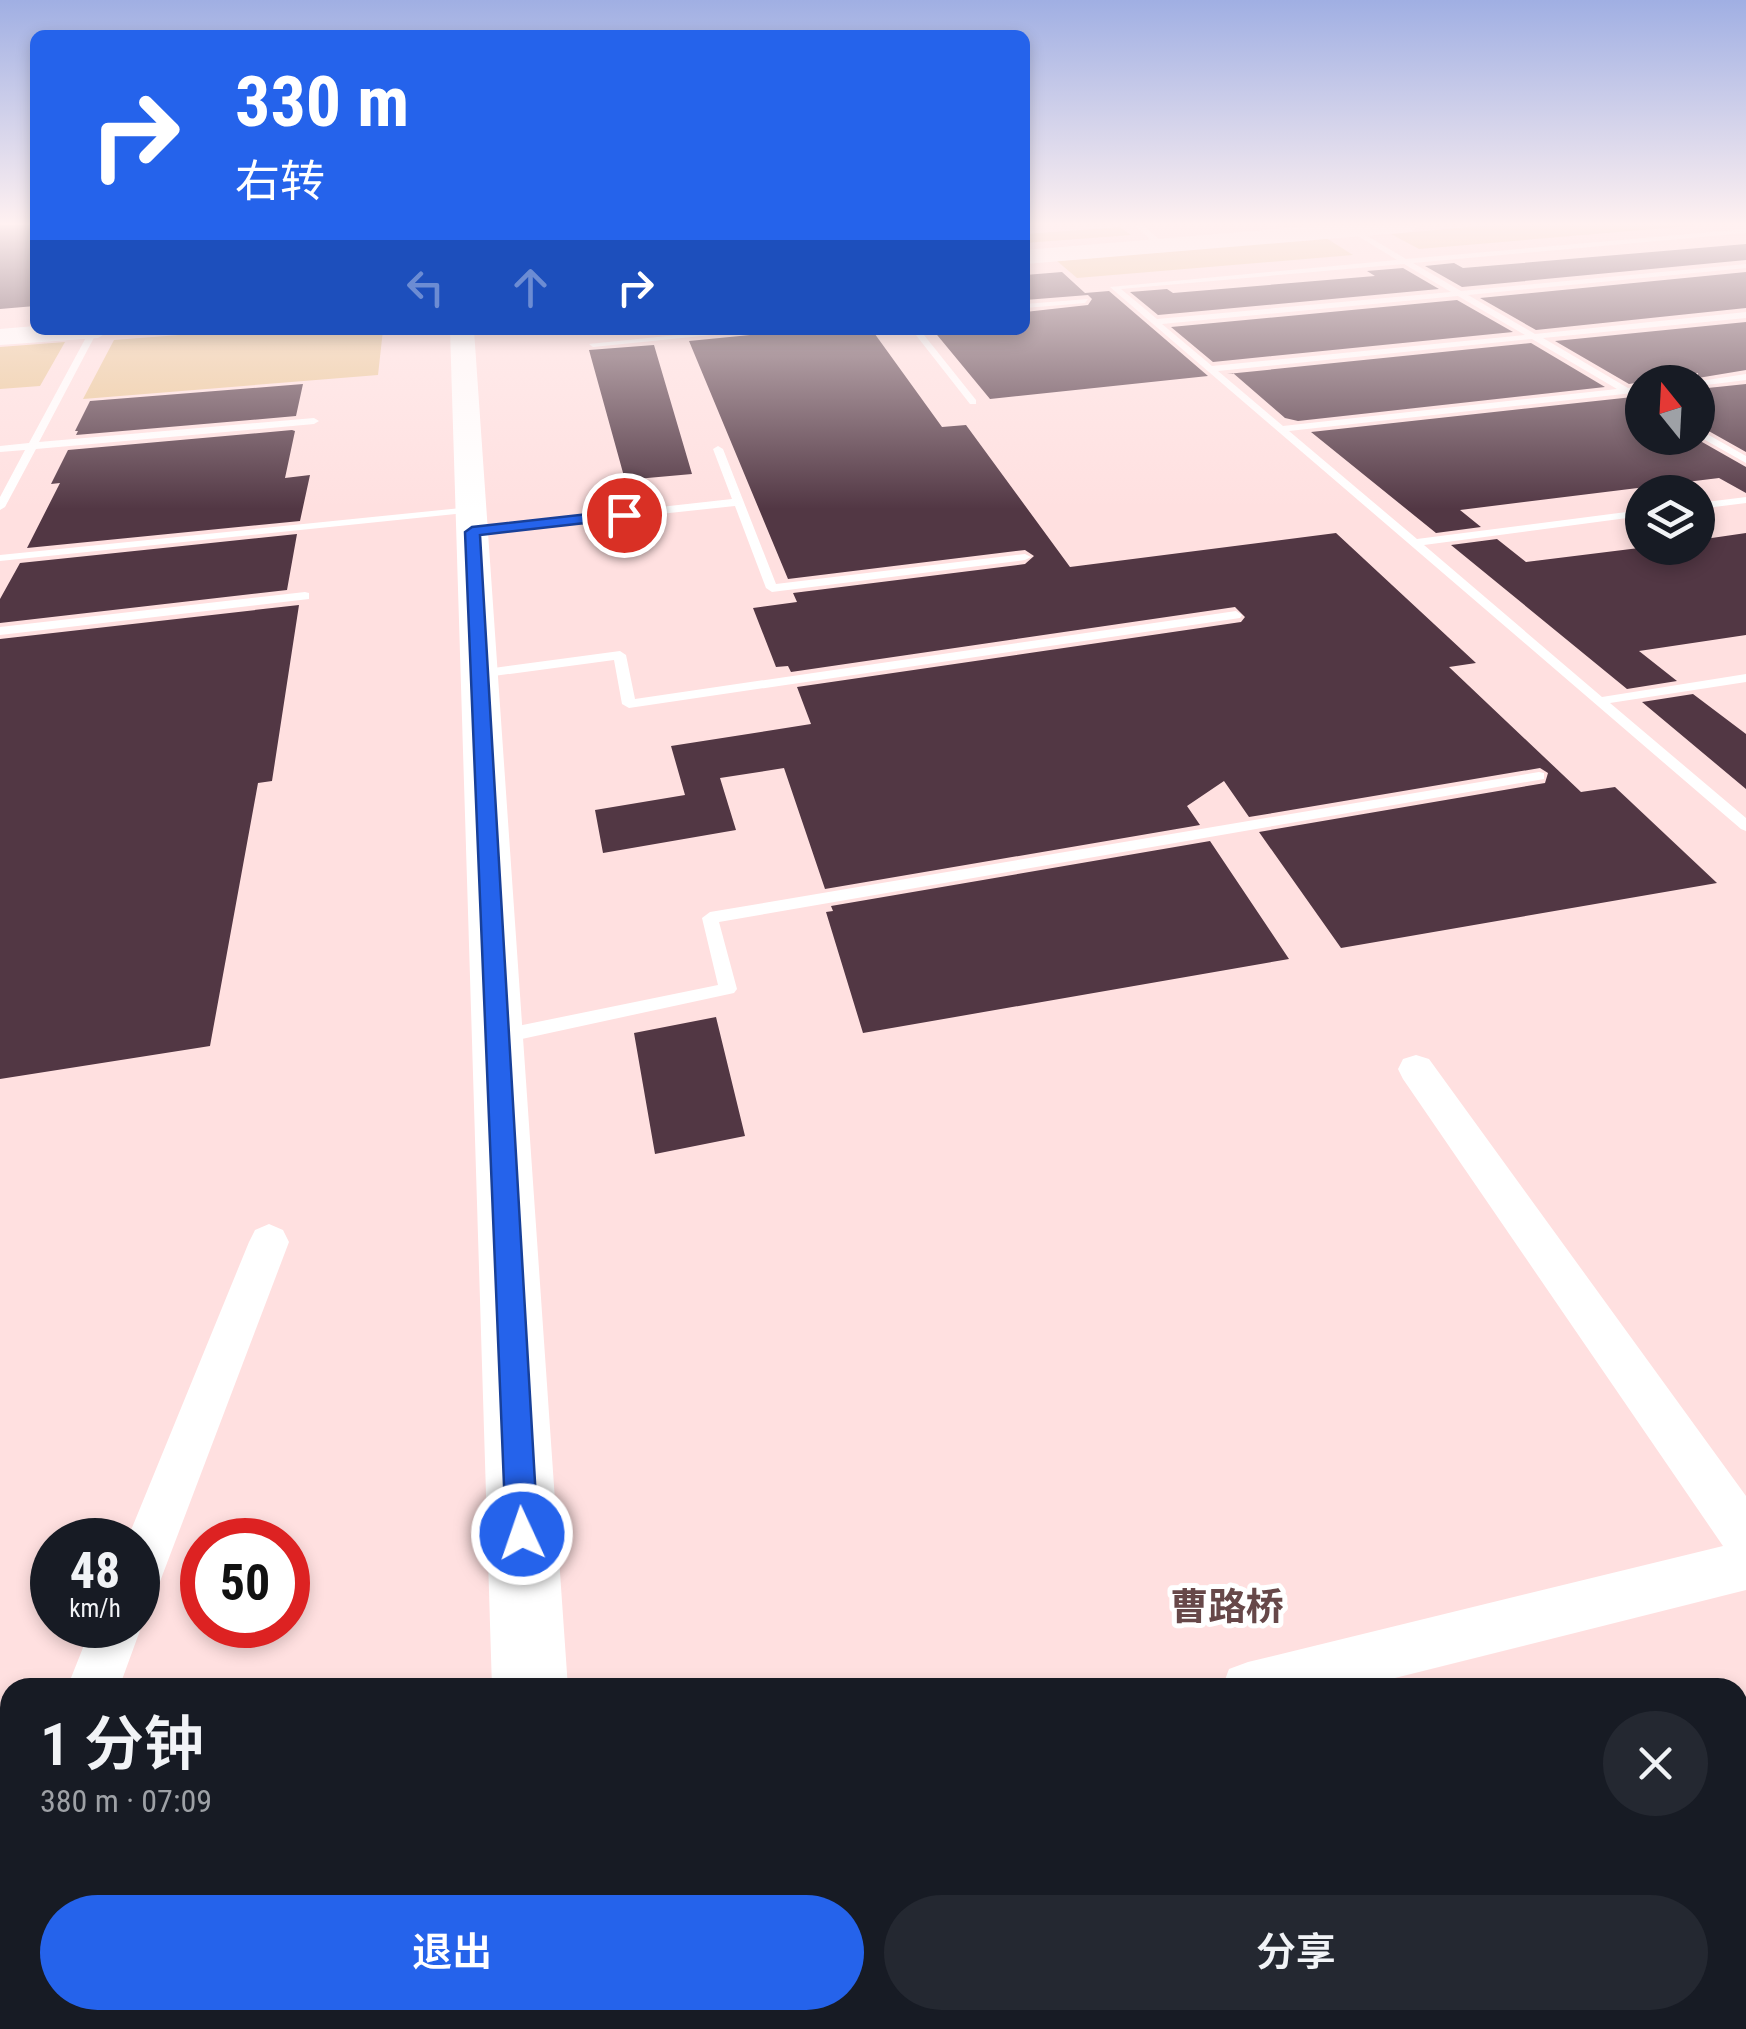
<!DOCTYPE html>
<html lang="zh">
<meta charset="utf-8">
<style>
body{margin:0;font-family:"Roboto Condensed","Noto Sans SC",sans-serif;background:#242831;color:#f1f3f6;height:100vh;display:flex;flex-direction:column;font-size:38px;white-space:nowrap}
*{box-sizing:border-box;margin:0}
p{font-size:32px;color:#9ea1a6}
.icon{flex:none;width:55px;height:55px;fill:none;stroke:currentColor;stroke-width:2;stroke-linecap:round;stroke-linejoin:round}
.map{position:relative;flex:1;overflow:hidden}
.side{position:absolute;left:0px;top:1678px;width:1748px;height:352px;display:flex;flex-direction:column;background:#171b24;border-radius:30px 30px 0 0;box-shadow:0 5px 15px #0003}
.side>*{flex:none}
.banner{position:absolute;left:30px;top:30px;width:1000px;height:305px;border-radius:15px;box-shadow:0 5px 15px #0003;background:#2563eb;color:#fff;overflow:hidden}
.needle{width:65px;rotate:342deg}
.buttons{position:absolute;left:1625px;top:365px;display:grid;gap:20px}
.buttons a{display:grid;place-items:center;width:90px;height:90px;border-radius:50%;background:#171b24;box-shadow:0 5px 15px #0003;font-size:50px}
.speed{position:absolute;left:30px;top:1518px;display:flex;gap:20px;font-size:50px;font-weight:700;text-align:center}
.speed>*{display:grid;place-content:center;width:130px;height:130px;border-radius:50%;background:#171b24;box-shadow:0 5px 15px #0003;line-height:1}
.speed small{font-size:25px;font-weight:400}
.speed .limit{border:15px solid #d22;background:#fff;color:#111}
.pin{position:absolute;display:grid;place-items:center;width:85px;height:85px;color:#fff;margin:-42px;border:5px solid #fff;border-radius:50%;box-shadow:0 2px 10px #0007}
.me{position:absolute;width:110px;margin:-55px;rotate:357deg;stroke-linejoin:round;filter:drop-shadow(0 0 8px #0008)}
.turn{display:flex;align-items:center;gap:35px;height:210px;padding:0 40px;font-size:45px}
.turn .icon{width:130px;height:130px;stroke-width:2.5}
.turn b{display:block;font-size:70px;line-height:85px}
.lanes{display:flex;align-items:center;height:95px;padding:0 40px;background:#0003;justify-content:center;gap:50px;direction:ltr}
.lanes .off{opacity:.35}
.round{display:grid;place-items:center;flex:none;width:105px;height:105px;border-radius:52px;background:#242831}
.summary{display:flex;align-items:center;justify-content:space-between;height:170px;padding:0 40px}
h1{font-size:60px;font-weight:600;line-height:75px}
.primary-button{display:flex;gap:20px;margin-top:auto;padding:20px 40px}
.primary-button a{flex:1;height:115px;border-radius:60px;background:#2563eb;color:#fff;font-size:40px;font-weight:600;line-height:115px;text-align:center}
.primary-button a+a{background:#242831;color:#f1f3f6}
.map>svg:first-child{display:block}
.green{fill:#eac696}
.building{fill:#523744}
.lines{fill:none;stroke-linecap:round;stroke-linejoin:round}
.lane{fill:#fff;fill-rule:evenodd}
.street{fill:#fff;fill-rule:evenodd}
.secondary{fill:#fff;fill-rule:evenodd}
.primary{fill:#fff;fill-rule:evenodd}
.route{fill:#2563eb;stroke:#184099;stroke-width:2.5}
.labels{text-anchor:middle;stroke-width:10;stroke-linejoin:round;paint-order:stroke}
.near-quarter-label{font-size:38px;font-weight:bold;fill:#674849;stroke:#fff}
</style>
<div class="map">
<svg width="1746" height="2029" viewBox="0 0 1746 2029">
<rect width="100%" height="100%" fill="#ffe0e0"/>
<!-- green -->
<path class="green" d="M1491,225H1688L1690,226L1419,249L1391,234Z
M1120,227L1131,235L1025,243V234Z
M1326,238L1353,255L1077,278L1057,261Z
M244,330H383L378,375L83,399L114,340Z
M65,342L40,386L0,389V347Z"/>
<!-- building -->
<path class="building" d="M0,225H35V306L0,309Z
M1746,244V260L1462,287L1425,266L1454,263L1463,268Z
M1403,268L1439,289L1158,315L1130,292L1167,289L1173,293L1375,276L1367,271Z
M1062,272L1085,293L1109,291L1208,376L990,399L933,330H1025V312L1088,305L1092,299L1088,295L1025,300V275Z
M1746,272V308L1536,330L1480,298Z
M1457,300L1513,332L1213,362L1171,327Z
M1746,322V370L1698,378V373L1629,384L1555,341Z
M764,330H872L942,427L966,425L1070,567L1336,533L1476,663L1449,667L1581,792L1615,787L1717,883L1341,948L1259,832L1545,783L1548,773L1540,768L1249,817L1224,781L1187,806L1200,825L825,889L784,768L720,778L736,830L603,853L595,810L685,795L671,746L811,724L797,687L1241,622L1245,617L1235,607L791,672L788,666L776,667L753,608L797,602L793,593L1025,564L1034,556L1025,550L788,579L689,341L760,334Z
M1531,343L1605,387L1298,421L1285,418L1233,373L1227,374Z
M654,345L692,474L625,480L589,350Z
M303,384L296,416L76,435L78,431H75L90,401Z
M1746,384V452L1698,425V389Z
M1642,396V438H1695L1746,467V493L1719,478L1460,510L1481,527L1436,533L1311,432Z
M292,430L295,431L285,478L310,475L300,521L27,548L60,483L51,484L68,450Z
M1746,533V635L1639,651L1677,681L1627,689L1451,545L1497,539L1526,562L1639,548H1698V540Z
M297,534L287,590L0,623V599L20,563Z
M299,605L272,781L258,783L210,1046L0,1079V639Z
M1693,694L1746,734V789L1642,702Z
M1210,841L1289,959L863,1033L826,912L833,911L831,906Z
M716,1017L745,1136L655,1154L634,1033Z"/>
<g class="lines">
<!-- lane -->
<path class="lane" d="M1135,225H1143L1159,239L1152,241Z
M1340,225H1349L1406,259L1746,229V233L1413,263L1461,291L1746,264V268L1468,295L1535,334L1746,312V318L1543,338L1628,388L1642,386V392L1289,431L1417,539L1642,510V516L1424,545L1602,697L1746,674V682L1610,703L1746,818V831L1741,829L1110,287L1397,260ZM1404,264L1451,292L1157,319L1121,289ZM1458,296L1525,335L1212,366L1162,324ZM1532,339L1617,389L1283,426L1218,371Z
M1088,299L1085,303L1025,308V304Z
M90,330H98L39,442L314,418L319,421L314,424L36,449L5,507L0,510V497L25,450L0,452V446L29,443Z
M726,330H760L593,347L589,344Z
M912,330H920L976,400V404H970Z
M1746,374V380L1698,386V382H1694Z
M1698,429L1746,456V463L1698,436Z
M718,446L723,449L776,584L1025,554L1031,557L1025,560L772,592L766,588L735,506L472,534L466,531L472,528L732,499L713,449Z
M1746,497V503L1698,509V503Z
M471,507L475,508V512L0,561V555Z
M305,592L309,593V599L0,635V627Z
M1236,611L1242,615L1240,618L629,708L622,704L614,660L479,678L472,674L479,670L620,651L626,655L635,699Z
M1539,772L1544,773V779L719,922L737,989L734,993L503,1043L497,1041L494,1036L497,1031L503,1029L718,985L702,918L710,912Z"/>
<!-- street -->
<path class="street" d="M1416,1055L1429,1059L1746,1496V1590L1355,1688H1222L1229,1669L1248,1662L1723,1546L1403,1079L1398,1069L1403,1059Z
M269,1224L283,1230L289,1242L156,1592L138,1599V1540H127L249,1242L255,1230Z
M138,1613L142,1625L119,1688H67L92,1625H138Z
M10,1867V1946L0,1950V1871Z
M10,1962V2020H15L0,2024V1964Z"/>
<!-- secondary -->
<path class="secondary" d="M450,330H474L568,1688H492Z
M500,2020H588V2029H500Z"/>
<!-- primary -->
<path class="primary" d="M1325,225H1421L1410,232L1025,264V250Z
M35,326V330H111L98,338L0,345V329Z"/>
</g>
<!-- sky -->
<linearGradient id="sky" x2="0" y2="1"><stop stop-color="#a0afe3"/><stop offset="0.44" stop-color="#fff1f1"/><stop offset="1" stop-color="#fff1f1" stop-opacity="0"/></linearGradient>
<rect width="1746" height="509" fill="url(#sky)"/>
<!-- route -->
<path class="route" d="M624,510L631,515L629,518L480,535L538,1534L533,1546L522,1550L511,1546L506,1534L465,532L472,527Z"/>
<g class="labels">
<!-- near-quarter labels -->
<g class="near-quarter-label">
<text x="1227" y="1620">曹路桥</text>
</g>
</g>
</svg>
<div class="buttons">
<a><svg class="needle" viewBox="-14 -14 28 28"><path d="M0-13l5 13h-10z" fill="#e53935"/><path d="M0 13l5-13h-10z" fill="#9ea1a6"/></svg></a>
<a><svg class="icon" aria-label="layers" viewBox="0 0 24 24"><path d="M12 4l9 5-9 5-9-5zM3 14l9 5 9-5"/></svg></a>
</div>
<div class="speed"><div>48<small>km/h</small></div><div class="limit">50</div></div>
<div class="pin" style="left:624px;top:515px;background:#d93025"><svg class="icon" aria-label="arrive" viewBox="0 0 24 24"><path d="M6 21V4h12l-3 4 3 4H6"/></svg></div>
<svg class="me" style="left:522px;top:1534px" viewBox="-20 -20 40 40"><circle r="17" fill="#2563eb" stroke="#fff" stroke-width="3"/><path d="M0-11L8 9 0 5-8 9z" fill="#fff"/></svg>
<div class="banner">
<div class="turn"><svg class="icon" aria-label="right" viewBox="0 0 24 24"><path d="M7 20v-9h11M14 6l5 5-5 5"/></svg><div><b>330 m</b>右转</div></div>
<div class="lanes"><svg class="icon off" aria-label="left" viewBox="0 0 24 24"><path d="M17 20v-9H6M10 6l-5 5 5 5"/></svg><svg class="icon off" aria-label="ahead" viewBox="0 0 24 24"><path d="M12 20V5M6 11l6-6 6 6"/></svg><svg class="icon" aria-label="right" viewBox="0 0 24 24"><path d="M7 20v-9h11M14 6l5 5-5 5"/></svg></div>
</div>
<section class="side">
<div class="summary"><div><h1>1 分钟</h1><p>380 m · 07:09</p></div><a class="round"><svg class="icon" aria-label="close" viewBox="0 0 24 24"><path d="M6 6l12 12M18 6L6 18"/></svg></a></div>
<div class="primary-button"><a>退出</a><a>分享</a></div>
</section>
</div>
